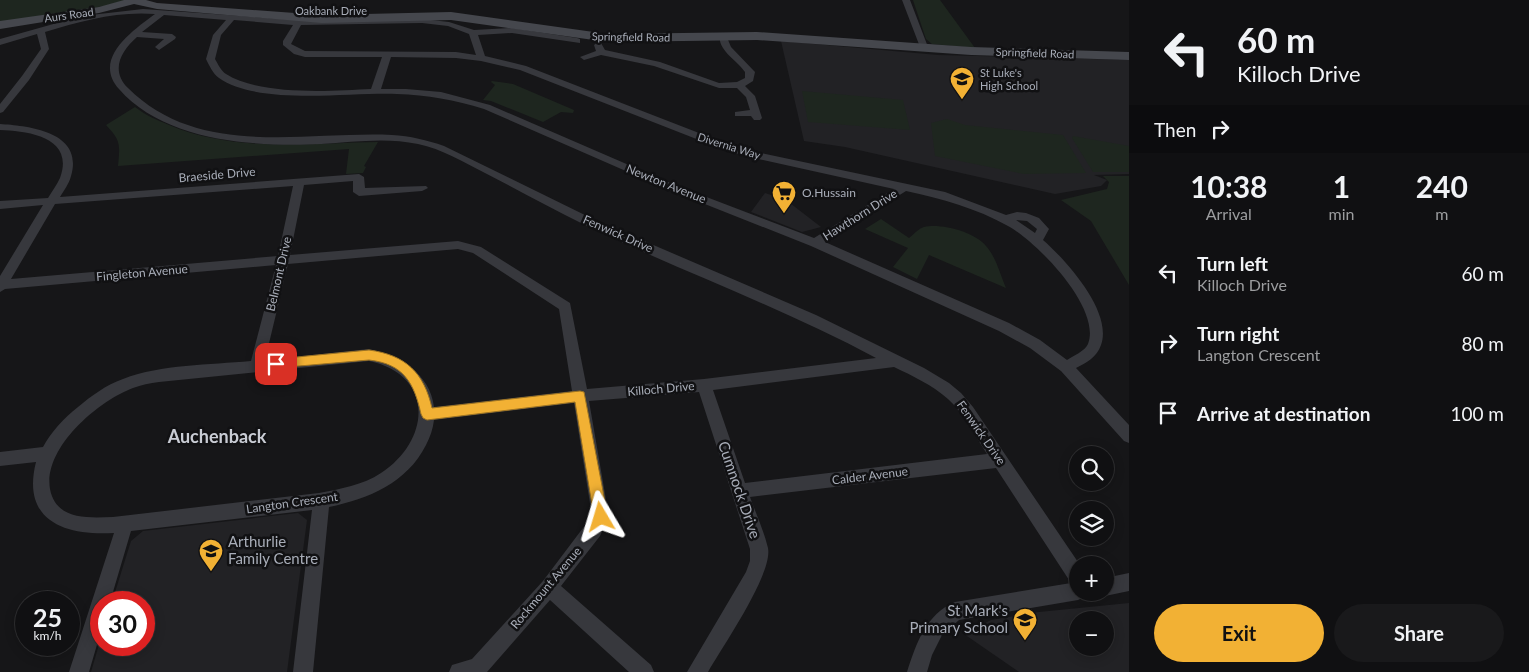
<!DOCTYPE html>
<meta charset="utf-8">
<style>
body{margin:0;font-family:Lato,sans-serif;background:#19191b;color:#f1f3f6;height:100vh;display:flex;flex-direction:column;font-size:19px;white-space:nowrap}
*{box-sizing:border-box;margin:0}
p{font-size:16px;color:#9c9d9f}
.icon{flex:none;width:28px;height:28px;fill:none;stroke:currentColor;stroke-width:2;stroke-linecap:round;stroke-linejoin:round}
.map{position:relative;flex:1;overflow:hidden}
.sheet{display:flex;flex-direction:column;background:#101012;width:400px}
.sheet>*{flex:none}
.guide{background:#101012;color:#f1f3f6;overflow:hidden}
.buttons{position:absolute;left:1069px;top:446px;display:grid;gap:10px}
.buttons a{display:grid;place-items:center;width:45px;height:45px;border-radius:50%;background:#101012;box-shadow:0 2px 12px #0003,0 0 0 1px #303032;font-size:25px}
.speed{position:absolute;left:15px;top:591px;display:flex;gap:10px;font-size:25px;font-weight:700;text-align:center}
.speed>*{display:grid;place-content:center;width:65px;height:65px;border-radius:50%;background:#101012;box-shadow:0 2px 12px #0003,0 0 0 1px #303032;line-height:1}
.speed small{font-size:12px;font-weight:400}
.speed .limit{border:8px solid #d22;background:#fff;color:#111}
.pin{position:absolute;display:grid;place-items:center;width:42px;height:42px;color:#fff;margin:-21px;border-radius:10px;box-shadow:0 2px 8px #0006}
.me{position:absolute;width:55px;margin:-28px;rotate:353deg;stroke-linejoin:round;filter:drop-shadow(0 0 4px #0008)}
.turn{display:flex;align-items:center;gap:18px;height:105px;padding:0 25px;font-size:22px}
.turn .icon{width:65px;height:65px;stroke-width:2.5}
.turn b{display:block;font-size:35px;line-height:42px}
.then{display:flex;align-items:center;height:48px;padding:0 25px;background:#0003;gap:10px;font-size:19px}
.eta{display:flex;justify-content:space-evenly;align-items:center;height:85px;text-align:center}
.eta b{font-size:30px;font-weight:700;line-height:35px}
.primary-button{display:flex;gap:10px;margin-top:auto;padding:10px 25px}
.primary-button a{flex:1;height:58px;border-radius:30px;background:#f2b134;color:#111;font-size:20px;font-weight:700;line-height:58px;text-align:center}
.primary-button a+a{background:#19191b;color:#f1f3f6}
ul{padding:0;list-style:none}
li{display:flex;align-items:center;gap:15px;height:70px;padding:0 25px}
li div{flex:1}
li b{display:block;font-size:19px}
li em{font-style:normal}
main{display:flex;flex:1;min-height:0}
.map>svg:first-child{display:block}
.built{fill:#222225;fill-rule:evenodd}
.green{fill:#1e261f}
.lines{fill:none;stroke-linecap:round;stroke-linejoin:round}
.street{fill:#37383d;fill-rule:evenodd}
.secondary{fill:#45474d;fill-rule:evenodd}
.route{fill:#f2b134;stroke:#9d7322}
.labels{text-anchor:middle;stroke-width:5;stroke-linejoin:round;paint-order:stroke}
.far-street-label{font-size:11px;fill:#a8adb8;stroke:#111113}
.far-poi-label{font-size:11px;fill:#a8adb8;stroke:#111113;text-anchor:start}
.street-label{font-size:12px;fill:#a8adb8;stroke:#111113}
.poi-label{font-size:12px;fill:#a8adb8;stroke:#111113;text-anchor:start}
.near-street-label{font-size:15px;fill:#a8adb8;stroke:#111113}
.near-poi-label{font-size:15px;fill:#a8adb8;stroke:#111113;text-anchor:start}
.district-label{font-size:18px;font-weight:bold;fill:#c9ccd4;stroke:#111113}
</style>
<main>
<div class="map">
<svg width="1129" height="672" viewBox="0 0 1129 672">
<rect width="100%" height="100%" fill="#161618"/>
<!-- built -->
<path class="built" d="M781,41L938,55L1129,60V174L1094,175L1107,180L1101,186L1055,194L845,147L804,141Z
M765,193L786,200L821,227L802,232L751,212Z
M298,513L307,520L287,672H91L101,638V645H144V602H112L131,541L143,531Z
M1129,603V672H1019L964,634L991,620L1039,612ZM1078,620H1105V648H1078Z"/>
<!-- green -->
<path class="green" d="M0,0H126L105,6L0,22Z
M913,0H940L975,48L932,44L926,39Z
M492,81L513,84L574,110L573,113L561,112L543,122L491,101L483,100L495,85L491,82Z
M802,91L903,100L910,130L808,122Z
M135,107C145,115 157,120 169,125C236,153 307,143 378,142L364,166L366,167L363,173L346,174L349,149L118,166C120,144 121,141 106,125Z
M947,119L965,125L1063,135L1086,173L1024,174L935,156L931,123Z
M1073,136L1129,146V172H1093L1072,138Z
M1103,176H1129V285L1091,221L1061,200L1107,189L1109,182Z
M881,219L909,238C913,235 919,228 924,227C941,223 975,232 986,246C996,257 1000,274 1006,288L929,255L917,279L893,267L908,248L865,229Z"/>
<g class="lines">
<!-- street -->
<path class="street" d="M902,0H910L928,47L927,49L920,47Z
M143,9L296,20L302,16L306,18L304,20L422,19L449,22L474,30L512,28L577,38L580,39V43L512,33L478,35L485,56L526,66L730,145L751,151L945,192L1006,215L1017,212L1026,213L1039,218L1049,229L1043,240C1066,260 1113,312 1101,345C1097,357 1086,363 1076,368L1129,425V443L1124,441L1061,371L1030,348L999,331L811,246L667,189L484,109C455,100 427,95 397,94C349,92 259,106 219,78C213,74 209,65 206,59L213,35L226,20L164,15L142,32L172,34L176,37L175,39L159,50L155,47L164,39L137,37C121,51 110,70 128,88C199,159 304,131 392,135C410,136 427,140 444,146L593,219L816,315L924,368L949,383L961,393L973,407L1080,565H1078V592H1087L1084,597L1078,600L959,620L942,635L932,655L927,672H907C916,644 926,614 955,602L1071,583L996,468L750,497C756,514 764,531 768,548C773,574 722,647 708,672H687L746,572L750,561V549L699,392L589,401L609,517L600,536L561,586L651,665L654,672H629L550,600L487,672H449L452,665L472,659L543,581L592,516L574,403L434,420C433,429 430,437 426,445C407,483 368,499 329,507L313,672H293L312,510L131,531L110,602H101V631L89,672H69L114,533C65,536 21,521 36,462L0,466V452L43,447C51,432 64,418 78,407C91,396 106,385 123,379C162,364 209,365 251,361L276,265L5,289L0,292V276L43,205L0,209V201L48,198C52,191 57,185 60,178C75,137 28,131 0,130V124C30,126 84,132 71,176C69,184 64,190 60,197L359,174L364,177L365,188L426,186L428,188L422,191L359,196L353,192V181L304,185L290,255L458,241L481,247L570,303L587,389L704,379L876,358C781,307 680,271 583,224C550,208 518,190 485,173C463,162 442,149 418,144C386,137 353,142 321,144C256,147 165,142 119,89C92,59 132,31 155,14C117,11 81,21 45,32L49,49L29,80L3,112L0,113V104L22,76L41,49L37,34L0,45V39L82,16ZM234,20L293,25L283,41V45L294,54L305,57H382L371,89C331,91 261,96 226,74C221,71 218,64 215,59L221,35ZM422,23L448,26L469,34L476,55L456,52L305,51L291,44L301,25ZM391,57L456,58L481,61L520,70L722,149L749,157L894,189L814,238L675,185L490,105L441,92L406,89H381ZM293,186L278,256L11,279L55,204ZM906,191C942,199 976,208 1008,226C1036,241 1102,308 1088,344C1085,351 1073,356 1067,360L1040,340L1009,323L825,242ZM1016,220L1027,221L1037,229L1035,233ZM458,249L473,253L559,309L572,391L434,407C430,373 399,356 369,349L265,360L288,264ZM369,361C435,375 431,440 381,473C363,485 340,489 319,493L113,517C87,518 56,520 50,489C43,448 98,401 133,388C141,385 150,383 159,382ZM894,367C913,376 932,385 948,399C965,414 975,436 987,454L745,483L713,390Z
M720,35H726L731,47L755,72L753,81L745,86L755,96L762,118L760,120H754L751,116H735V112L750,110L746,97L737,88H719L654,66L601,55L584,60L580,57L596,51L594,45L598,42L601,43L605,50L660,62L719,83L737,82L745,78V72C738,61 717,50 720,35Z
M1129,573V591L1105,596L1099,593L1105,592V578Z"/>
<!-- secondary -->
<path class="secondary" d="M124,0H146L157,3L322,15L451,12L608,34L757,32L971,47L1129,52V60L971,55L757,40L608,42L451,20L322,23L157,9L134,4L99,13L0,29V21L99,7Z"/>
</g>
<!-- route -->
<path class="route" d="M369,350C406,355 424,373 432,408L580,391L584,392L608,517L606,522L601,523L596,522L594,517L575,402L427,420L423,418L421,414C414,383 404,364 369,360L276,368L271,367L270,364L271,360L276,359Z"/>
<!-- icons -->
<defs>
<symbol id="school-pin" viewBox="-11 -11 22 30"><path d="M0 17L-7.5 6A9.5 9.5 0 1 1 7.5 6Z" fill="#f2b134" stroke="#111113"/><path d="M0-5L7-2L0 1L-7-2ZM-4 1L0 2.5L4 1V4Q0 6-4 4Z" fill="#111"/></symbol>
<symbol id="supermarket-pin" viewBox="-11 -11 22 30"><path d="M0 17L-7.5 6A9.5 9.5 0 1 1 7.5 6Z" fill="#f2b134" stroke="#111113"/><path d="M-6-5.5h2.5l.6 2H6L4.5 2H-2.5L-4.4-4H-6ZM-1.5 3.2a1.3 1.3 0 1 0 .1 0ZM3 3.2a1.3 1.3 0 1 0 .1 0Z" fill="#111"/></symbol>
</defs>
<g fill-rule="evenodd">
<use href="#school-pin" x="948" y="65" width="28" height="38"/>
<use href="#supermarket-pin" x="770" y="179" width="28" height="38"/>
<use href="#school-pin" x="197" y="537" width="28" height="38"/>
<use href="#school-pin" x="1011" y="606" width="28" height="38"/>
</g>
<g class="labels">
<!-- far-street labels -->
<g class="far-street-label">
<text x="331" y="15">Oakbank Drive</text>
<text transform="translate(69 15) rotate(-8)" y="4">Aurs Road</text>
<text transform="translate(631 37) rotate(1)" y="4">Springfield Road</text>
<text transform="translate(1035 53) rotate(2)" y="4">Springfield Road</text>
<text transform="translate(729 146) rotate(17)" y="4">Divernia Way</text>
</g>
<!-- far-poi labels -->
<g class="far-poi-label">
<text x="980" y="77">St Luke's<tspan x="980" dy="13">High School</tspan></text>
</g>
<!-- street labels -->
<g class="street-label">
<text transform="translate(217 175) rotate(-5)" y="4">Braeside Drive</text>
<text transform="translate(666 184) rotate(22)" y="4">Newton Avenue</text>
<text transform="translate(860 215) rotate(-32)" y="4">Hawthorn Drive</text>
<text transform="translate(618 234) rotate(24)" y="4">Fenwick Drive</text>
<text transform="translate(142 273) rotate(-5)" y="4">Fingleton Avenue</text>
<text transform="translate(279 274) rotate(-77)" y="4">Belmont Drive</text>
<text transform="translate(661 389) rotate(-5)" y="4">Killoch Drive</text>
<text transform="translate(981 433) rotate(55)" y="4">Fenwick Drive</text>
<text transform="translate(870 476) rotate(-7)" y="4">Calder Avenue</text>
<text transform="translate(292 503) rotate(-8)" y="4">Langton Crescent</text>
<text transform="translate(546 588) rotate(-50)" y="4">Rockmount Avenue</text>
</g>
<!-- poi labels -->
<g class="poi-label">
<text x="802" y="197">O.Hussain</text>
</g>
<!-- near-street labels -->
<g class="near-street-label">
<text transform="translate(739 490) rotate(71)" y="5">Cumnock Drive</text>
</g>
<!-- near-poi labels -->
<g class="near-poi-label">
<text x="228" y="547">Arthurlie<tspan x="228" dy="17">Family Centre</tspan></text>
<text x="1008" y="616" text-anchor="end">St Mark's<tspan x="1008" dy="17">Primary School</tspan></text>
</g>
<!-- district labels -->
<g class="district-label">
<text x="217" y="443">Auchenback</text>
</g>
</g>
</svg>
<div class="buttons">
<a><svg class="icon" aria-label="search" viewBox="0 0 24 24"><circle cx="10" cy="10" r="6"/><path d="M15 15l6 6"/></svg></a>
<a><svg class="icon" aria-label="layers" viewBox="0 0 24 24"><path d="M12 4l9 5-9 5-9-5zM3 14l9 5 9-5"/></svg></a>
<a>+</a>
<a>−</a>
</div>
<div class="speed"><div>25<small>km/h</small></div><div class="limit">30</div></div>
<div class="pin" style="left:276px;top:364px;background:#d93025"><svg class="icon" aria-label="arrive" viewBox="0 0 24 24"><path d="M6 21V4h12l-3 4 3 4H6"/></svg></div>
<svg class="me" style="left:601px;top:517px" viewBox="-20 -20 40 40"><path d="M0-17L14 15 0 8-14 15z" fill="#f2b134" stroke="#fff" stroke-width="4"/></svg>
</div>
<section class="sheet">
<div class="guide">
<div class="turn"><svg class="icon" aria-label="left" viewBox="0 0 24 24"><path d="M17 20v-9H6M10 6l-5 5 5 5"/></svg><div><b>60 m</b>Killoch Drive</div></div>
<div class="then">Then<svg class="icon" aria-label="right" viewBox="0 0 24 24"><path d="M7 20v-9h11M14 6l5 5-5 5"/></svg></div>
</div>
<div class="eta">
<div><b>10:38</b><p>Arrival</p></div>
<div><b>1</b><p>min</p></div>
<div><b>240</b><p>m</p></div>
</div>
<ul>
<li><svg class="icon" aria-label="left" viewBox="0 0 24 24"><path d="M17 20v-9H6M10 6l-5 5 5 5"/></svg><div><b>Turn left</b><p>Killoch Drive</p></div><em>60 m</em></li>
<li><svg class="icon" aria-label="right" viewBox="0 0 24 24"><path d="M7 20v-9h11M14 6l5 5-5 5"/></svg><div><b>Turn right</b><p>Langton Crescent</p></div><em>80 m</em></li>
<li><svg class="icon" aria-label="arrive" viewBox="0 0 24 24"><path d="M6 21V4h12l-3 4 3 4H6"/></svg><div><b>Arrive at destination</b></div><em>100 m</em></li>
</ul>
<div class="primary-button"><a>Exit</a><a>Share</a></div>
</section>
</main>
